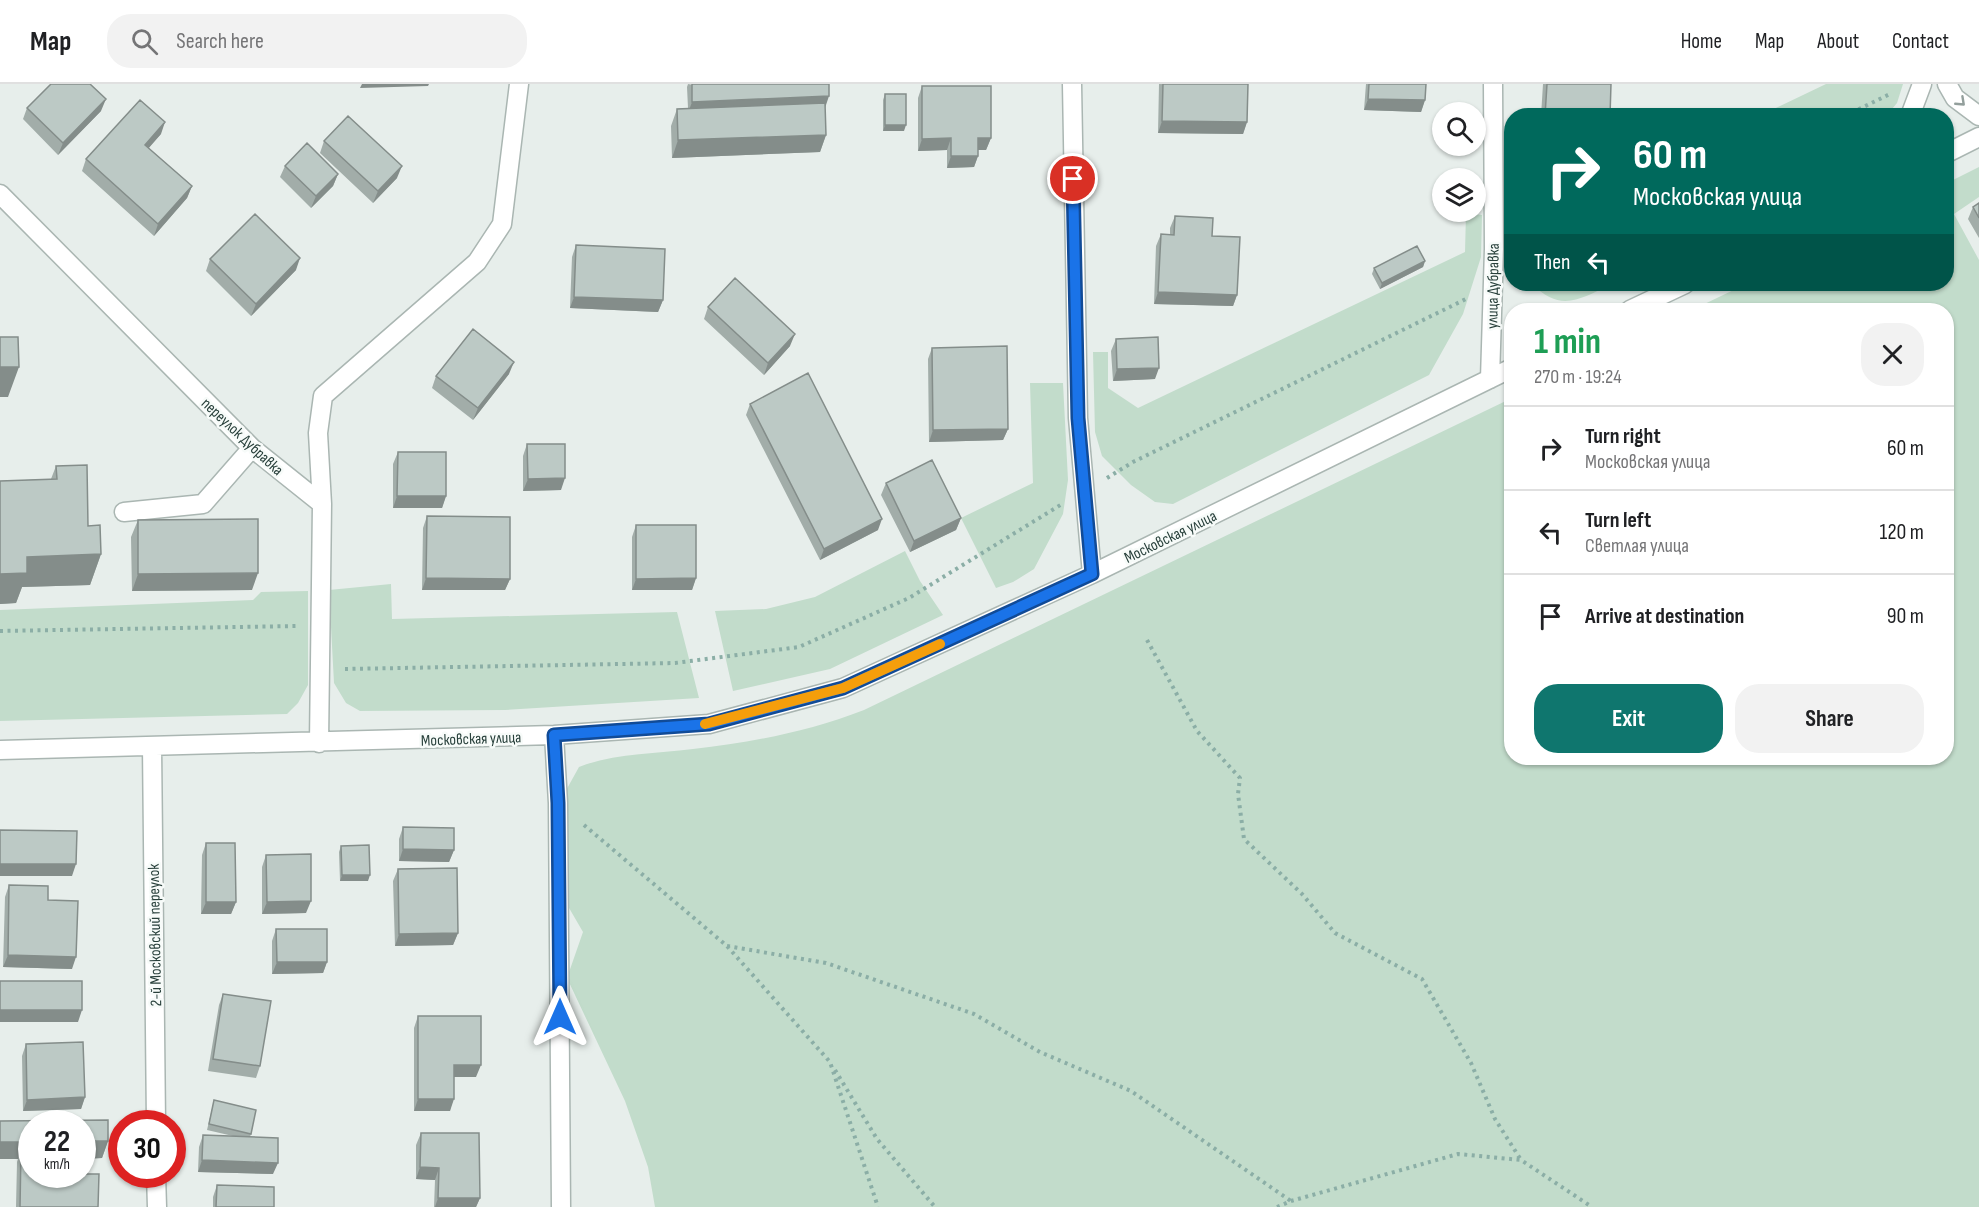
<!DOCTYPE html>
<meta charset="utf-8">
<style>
body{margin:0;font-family:"Sofia Sans Condensed",sans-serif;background:#f2f2f2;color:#202124;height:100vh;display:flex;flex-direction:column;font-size:22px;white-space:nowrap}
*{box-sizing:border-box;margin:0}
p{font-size:20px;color:#757577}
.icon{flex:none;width:33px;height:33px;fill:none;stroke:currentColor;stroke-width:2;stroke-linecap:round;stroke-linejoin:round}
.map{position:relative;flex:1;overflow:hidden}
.panel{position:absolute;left:1504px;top:219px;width:450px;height:462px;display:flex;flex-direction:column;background:#fff;border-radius:24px;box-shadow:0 2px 4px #0004}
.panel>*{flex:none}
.guide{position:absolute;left:1504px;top:24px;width:450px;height:183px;border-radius:24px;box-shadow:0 2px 4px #0004;background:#00695c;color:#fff;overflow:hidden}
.tools{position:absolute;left:1432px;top:18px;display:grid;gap:12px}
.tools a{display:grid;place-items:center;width:54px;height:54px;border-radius:50%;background:#fff;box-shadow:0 2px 4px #0004;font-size:30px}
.speed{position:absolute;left:18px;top:1026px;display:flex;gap:12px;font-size:30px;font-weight:700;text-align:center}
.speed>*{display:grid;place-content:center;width:78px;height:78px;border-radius:50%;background:#fff;box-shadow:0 2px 4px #0004;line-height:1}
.speed small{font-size:15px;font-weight:400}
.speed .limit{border:9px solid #d22;background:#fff;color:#111}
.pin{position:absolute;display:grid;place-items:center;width:51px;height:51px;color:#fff;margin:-26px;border:3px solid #fff;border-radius:50%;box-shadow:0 2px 6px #0007}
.me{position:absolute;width:66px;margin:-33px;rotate:0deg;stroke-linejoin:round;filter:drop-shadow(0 0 4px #0008)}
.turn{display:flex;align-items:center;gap:21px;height:126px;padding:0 30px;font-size:27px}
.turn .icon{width:78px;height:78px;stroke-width:2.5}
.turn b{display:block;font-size:42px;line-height:51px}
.then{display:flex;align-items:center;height:57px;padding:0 30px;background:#0003;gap:12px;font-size:22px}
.round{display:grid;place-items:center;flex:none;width:63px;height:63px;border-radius:24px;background:#f2f2f2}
.overview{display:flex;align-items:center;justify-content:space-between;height:102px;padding:0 30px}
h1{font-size:36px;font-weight:700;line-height:45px;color:#1e9e55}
.primary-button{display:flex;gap:12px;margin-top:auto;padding:12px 30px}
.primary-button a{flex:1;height:69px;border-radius:24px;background:#0f766e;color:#fff;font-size:24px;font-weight:700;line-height:69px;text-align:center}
.primary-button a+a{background:#f2f2f2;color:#202124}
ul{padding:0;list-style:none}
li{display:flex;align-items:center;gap:18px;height:84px;padding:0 30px;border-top:2px solid #e0e0e0}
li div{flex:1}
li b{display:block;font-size:22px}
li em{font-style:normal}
header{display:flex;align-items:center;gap:36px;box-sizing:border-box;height:84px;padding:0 30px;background:#fff;border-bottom:2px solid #e0e0e0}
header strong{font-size:28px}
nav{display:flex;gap:33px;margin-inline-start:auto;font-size:21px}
.search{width:420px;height:54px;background:#f2f2f2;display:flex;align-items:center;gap:15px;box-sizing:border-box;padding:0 21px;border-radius:24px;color:#757577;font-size:22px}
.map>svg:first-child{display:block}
.green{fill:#c2dccb}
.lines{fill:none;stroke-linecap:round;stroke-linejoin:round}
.minor-casing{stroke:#aab6b2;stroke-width:21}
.path{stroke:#8baea6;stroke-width:4;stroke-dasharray:3 4.5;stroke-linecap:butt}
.minor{stroke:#fff;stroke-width:18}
.wall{fill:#a2ada9}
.shaded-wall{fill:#848d8a}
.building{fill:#bcc9c5;stroke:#848d8a;stroke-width:1.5}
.oneway{stroke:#939f9c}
.route-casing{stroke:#114b97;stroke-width:15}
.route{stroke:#1a73e8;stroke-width:10}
.slow{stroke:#f59e0b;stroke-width:10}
.labels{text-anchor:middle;stroke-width:5;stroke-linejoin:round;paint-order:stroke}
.street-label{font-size:16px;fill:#273f3a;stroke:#f7fbf9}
</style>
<header>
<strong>Map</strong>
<div class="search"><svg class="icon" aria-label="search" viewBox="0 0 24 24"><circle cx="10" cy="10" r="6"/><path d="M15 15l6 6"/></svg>Search here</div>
<nav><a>Home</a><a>Map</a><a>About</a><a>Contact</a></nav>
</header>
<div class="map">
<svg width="1979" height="1123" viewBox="0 0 1979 1123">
<rect width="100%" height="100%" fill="#e7eeeb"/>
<!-- green -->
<path class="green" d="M1826,0H1903L1897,19L1887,31H1761Z
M1979,83V113L1954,130L1979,176V1123H655L648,1083L625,1017L567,894L583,848L565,817L564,710L579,683C614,669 654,670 693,665C753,658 807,648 864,626L1512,314V674H1947V226H1692L1746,200H1947V99Z
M1508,127L1512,128V171L1509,165Z
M1466,129L1482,131L1481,173L1463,230L1429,291L1173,420L1155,418L1131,401L1102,372L1095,348L1093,268H1108V304L1138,324L1465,168Z
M1532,200H1612C1580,215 1561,229 1532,200Z
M1030,299H1063L1068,396L1063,430L1034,485L1013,498L996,504L961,434L1033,399Z
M905,467L920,497L943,531L830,585L733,607L715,527L766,525L815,513Z
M391,500L392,535L677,528L699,614L505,626L360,627L346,619L334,599L329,506Z
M308,507V601L298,619L287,630L0,637V526L253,516L261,508Z"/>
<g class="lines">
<defs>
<path id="minor" d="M1072,0L1078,334L1092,490
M1947,0L1955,14L1979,32
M1910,32L1922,0
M1947,69L1979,53
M0,110L252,364L322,420L319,659
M1630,226L1685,200
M1490,295L1494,165L1493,0
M322,420L318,349L323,312L477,178L502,140L519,0
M124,428L203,420L252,364
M554,651L558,719L561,1123
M152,662L156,1040
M0,666L554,651L709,640L843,604L1092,490L1512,284
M156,1090L157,1123"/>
</defs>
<!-- minor casing -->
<use href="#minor" class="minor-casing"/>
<!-- path -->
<path class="path" d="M1845,32L1892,9
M1107,394L1133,378L1468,214
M0,547L298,542
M1147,556L1197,647L1240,694L1238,710L1244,755L1302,810L1335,849L1422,895L1471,979L1495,1035L1521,1076
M345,585L675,579L799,563L909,514L1062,420
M584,741L727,862L830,978L878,1123
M727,862L826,879L974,930L1040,968L1131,1007L1291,1117
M835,986L877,1055L935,1123
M1277,1123L1291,1117L1458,1070L1521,1076L1592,1123"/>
<!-- minor -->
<use href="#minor" class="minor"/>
</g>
<!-- wall -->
<path class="wall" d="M688,0L825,24L826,51L820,68L672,74L671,42L677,25L688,24L687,3Z
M1159,0H1248L1247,38L1243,50L1158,49Z
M1366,0H1426L1425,16L1421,28L1364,26Z
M1543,0H1611L1610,32H1541Z
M922,2L991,54L986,66H978V72L974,83L947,84V66L918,67V14Z
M885,10L904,47H883V16Z
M27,24L101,27L58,71L23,35Z
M161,50L148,64L192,102L187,114L154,152L82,87L86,75Z
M324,57L397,94L373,119L320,69Z
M285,82L338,90L333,102L311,124L280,93Z
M1979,119V154L1968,135L1973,123Z
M1175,132L1212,152L1237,211L1233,222L1154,220L1156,162L1161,150L1170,151V144Z
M576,161L663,216L658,228L570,224L572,173Z
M210,175L296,186L251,232L206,187Z
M1425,177L1423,183L1380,205L1372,190L1374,184Z
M708,223L790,262L764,291L704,235Z
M1116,255L1155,295L1113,297L1111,267Z
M932,264L1008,345L1003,356L929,358L928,275Z
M509,290L473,336L432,304L436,292Z
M750,320L878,446L820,476L746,331Z
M527,360L561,406L523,407V372Z
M398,368L446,412L442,424H393V380Z
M56,382L88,442L101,470L90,501L22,503L16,519L0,520V397L51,395Z
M886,399L961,434L956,446L910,468L881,411Z
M427,432L510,495L505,506H422L423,444Z
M138,436L252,506L132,507L131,453Z
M636,441L696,494L692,506H632V453Z
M403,743L454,766L449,778L399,777V755Z
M206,759L236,818L231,830H201L202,771Z
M341,762L368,797H340L339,768Z
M266,771L306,829L262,830V783Z
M398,785L458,849L453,861L395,862L393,797Z
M9,801L48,816L72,885L3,883L5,813Z
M276,845L327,878L323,889L272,890V857Z
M223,910L260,982L256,994L208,987L219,921Z
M418,932L476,993H454L450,1027H414V944Z
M26,960L85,1013L81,1025L23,1027L22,972Z
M214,1016L251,1050L250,1053L273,1090L198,1088L199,1063L203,1051L233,1052L207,1046Z
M108,1036V1057L102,1074L82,1075V1040H32V1090H99L98,1123H16L17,1078L18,1075H0V1037Z
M421,1049L480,1114L476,1123H434L435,1096L416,1095V1061Z
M217,1101L274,1123H213V1113Z"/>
<!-- shaded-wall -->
<path class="shaded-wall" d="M362,0H429L428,2L360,4Z
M829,12L825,24L688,29L692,18Z
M106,15L101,27L58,71L63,59Z
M1368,15L1425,16L1421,28L1364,26Z
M1162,37L1247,38L1243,50L1158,49Z
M165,38L161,50L141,73L145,61Z
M885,41H906L904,47H883Z
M826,51L820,68L672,74L678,56Z
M951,54L947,66L918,67L922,55Z
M978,54H991L986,66H974Z
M951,72H978L974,83L947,84Z
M402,82L397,94L373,119L378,107Z
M338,90L333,102L311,124L316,112Z
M192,102L187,114L154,152L158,140Z
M300,174L296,186L251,232L256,220Z
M1425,177L1423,183L1380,205L1382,199Z
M1158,208L1237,211L1233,222L1154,220Z
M574,213L663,216L658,228L570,224Z
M795,250L790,262L764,291L768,279Z
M514,278L509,290L473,336L478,324Z
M0,283H19L8,313H0Z
M1159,284L1155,295L1113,297L1117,285Z
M1008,345L1003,356L929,358L933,346Z
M565,394L561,406L523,407L528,395Z
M397,412H446L442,424H393Z
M961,434L956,446L910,468L914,457Z
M882,435L878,446L820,476L824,465Z
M101,470L90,501L22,503L16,519L0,520V490L27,473Z
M258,489L252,506L132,507L138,490Z
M426,494L510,495L505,506H422Z
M696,494L692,506H632L636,495Z
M403,765L454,766L449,778L399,777Z
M0,780H76L72,792H0Z
M342,791H370L368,797H340Z
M311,817L306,829L262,830L267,818Z
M206,818H236L231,830H201Z
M458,849L453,861L395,862L399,850Z
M8,871L76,873L72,885L3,883Z
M277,878H327L323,889L272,890Z
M0,926H82L78,938H0Z
M454,981H481L476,993H450Z
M85,1013L81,1025L23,1027L27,1016Z
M418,1015H454L450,1027H414Z
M82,1057H108L102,1074L82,1075Z
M0,1058H32V1075L21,1066L18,1075H0Z
M202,1076L278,1079L273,1090L198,1088Z
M420,1083L439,1084L435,1096L416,1095Z
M438,1114H480L476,1123H435Z"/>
<!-- building -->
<path class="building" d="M51,0H90L106,15L63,59L27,24Z
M692,0H829V12L692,18Z
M1163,0H1248L1247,38L1162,37Z
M1369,0H1426L1425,16L1368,15Z
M1547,0H1611L1610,32H1545Z
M922,2H991V54H978V72H951V54L922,55Z
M885,10H906V41H885Z
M140,16L165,38L145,61L192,102L158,140L86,75Z
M825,19L826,51L678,56L677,25Z
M348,32L402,82L378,107L324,57Z
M307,59L338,90L316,112L285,82Z
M1979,119V134L1973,123Z
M255,130L300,174L256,220L210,175Z
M1175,132L1213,134L1212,152L1240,153L1237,211L1158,208L1161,150L1174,151Z
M576,161L665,165L663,216L574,213Z
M1417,162L1425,177L1382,199L1374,184Z
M735,194L795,250L768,279L708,223Z
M473,245L514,278L478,324L436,292Z
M0,253H18L19,283H0Z
M1158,253L1159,284L1117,285L1116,255Z
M1007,262L1008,345L933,346L932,264Z
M808,289L882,435L824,465L750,320Z
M527,360H565V394L528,395Z
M398,368H446V412H397Z
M932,376L961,434L914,457L886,399Z
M87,381L88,442L100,441L101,470L27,473V489L0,490V397L57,395L56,382Z
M427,432L510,433V495L426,494Z
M258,435V489L138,490V436Z
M636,441H696V494L636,495Z
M403,743L454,744V766L403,765Z
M0,746L77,747L76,780H0Z
M206,759H235L236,818H206Z
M369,761L370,791H342L341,762Z
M311,770V817L267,818L266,771Z
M457,784L458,849L399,850L398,785Z
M9,801L48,802V816L78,817L76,873L8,871Z
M276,845H327V878H277Z
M0,897H82V926H0Z
M223,910L271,917L260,982L213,975Z
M418,932H481V981H454V1015H418Z
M83,958L85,1013L27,1016L26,960Z
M214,1016L256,1026L251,1050L209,1040Z
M108,1036V1057H82V1040H32V1058H0V1037Z
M421,1049H479L480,1114H438L439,1084L420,1083Z
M203,1051L278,1054V1079L202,1076Z
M21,1066H32V1090H99L98,1123H20Z
M217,1101L274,1103V1123H216Z"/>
<!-- one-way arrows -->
<defs><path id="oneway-chevron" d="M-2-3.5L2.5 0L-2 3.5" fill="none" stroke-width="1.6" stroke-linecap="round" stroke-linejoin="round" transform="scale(1.5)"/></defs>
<use class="oneway" href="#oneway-chevron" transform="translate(1961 18) rotate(43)"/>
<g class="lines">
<defs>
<path id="route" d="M560,933L558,719L554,651L709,640L843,604L1092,490L1078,334L1073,95"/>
</defs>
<!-- route casing -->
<use href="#route" class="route-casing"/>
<!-- route -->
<use href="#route" class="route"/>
<!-- slow -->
<path class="slow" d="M705,640L843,604L940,560"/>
</g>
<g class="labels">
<!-- street labels -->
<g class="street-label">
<text transform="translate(1492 202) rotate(-89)" y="6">улица Дубравка</text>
<text transform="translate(243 352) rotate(43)" y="6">переулок Дубравка</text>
<text transform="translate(1170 452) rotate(-26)" y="6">Московская улица</text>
<text transform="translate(471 654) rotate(-2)" y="6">Московская улица</text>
<text transform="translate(154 851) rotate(-91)" y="6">2-й Московский переулок</text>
</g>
</g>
</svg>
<div class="tools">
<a><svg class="icon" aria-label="search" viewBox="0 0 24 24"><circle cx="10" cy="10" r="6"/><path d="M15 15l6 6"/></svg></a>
<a><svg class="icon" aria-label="layers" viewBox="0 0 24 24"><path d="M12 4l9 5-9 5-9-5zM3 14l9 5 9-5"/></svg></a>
</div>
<div class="speed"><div>22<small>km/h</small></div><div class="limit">30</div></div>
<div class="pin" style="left:1073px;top:95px;background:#d93025"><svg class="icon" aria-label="arrive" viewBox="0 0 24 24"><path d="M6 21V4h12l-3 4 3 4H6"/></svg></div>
<svg class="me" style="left:560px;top:933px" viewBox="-20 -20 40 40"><path d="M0-17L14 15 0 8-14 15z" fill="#1a73e8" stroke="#fff" stroke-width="4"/></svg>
<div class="guide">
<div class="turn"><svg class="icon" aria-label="right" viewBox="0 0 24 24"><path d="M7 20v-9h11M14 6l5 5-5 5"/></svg><div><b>60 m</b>Московская улица</div></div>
<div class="then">Then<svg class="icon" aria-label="left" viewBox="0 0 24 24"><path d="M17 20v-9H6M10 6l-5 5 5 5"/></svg></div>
</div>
<section class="panel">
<div class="overview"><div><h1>1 min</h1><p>270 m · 19:24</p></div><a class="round"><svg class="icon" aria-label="close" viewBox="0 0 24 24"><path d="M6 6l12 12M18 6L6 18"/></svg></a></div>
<ul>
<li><svg class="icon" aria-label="right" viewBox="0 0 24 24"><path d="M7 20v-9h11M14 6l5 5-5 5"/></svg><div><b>Turn right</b><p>Московская улица</p></div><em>60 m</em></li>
<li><svg class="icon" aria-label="left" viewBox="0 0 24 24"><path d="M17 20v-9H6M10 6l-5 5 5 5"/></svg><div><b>Turn left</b><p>Светлая улица</p></div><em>120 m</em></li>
<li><svg class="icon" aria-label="arrive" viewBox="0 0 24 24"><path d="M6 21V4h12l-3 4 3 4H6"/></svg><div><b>Arrive at destination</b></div><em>90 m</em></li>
</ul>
<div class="primary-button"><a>Exit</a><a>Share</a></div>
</section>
</div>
